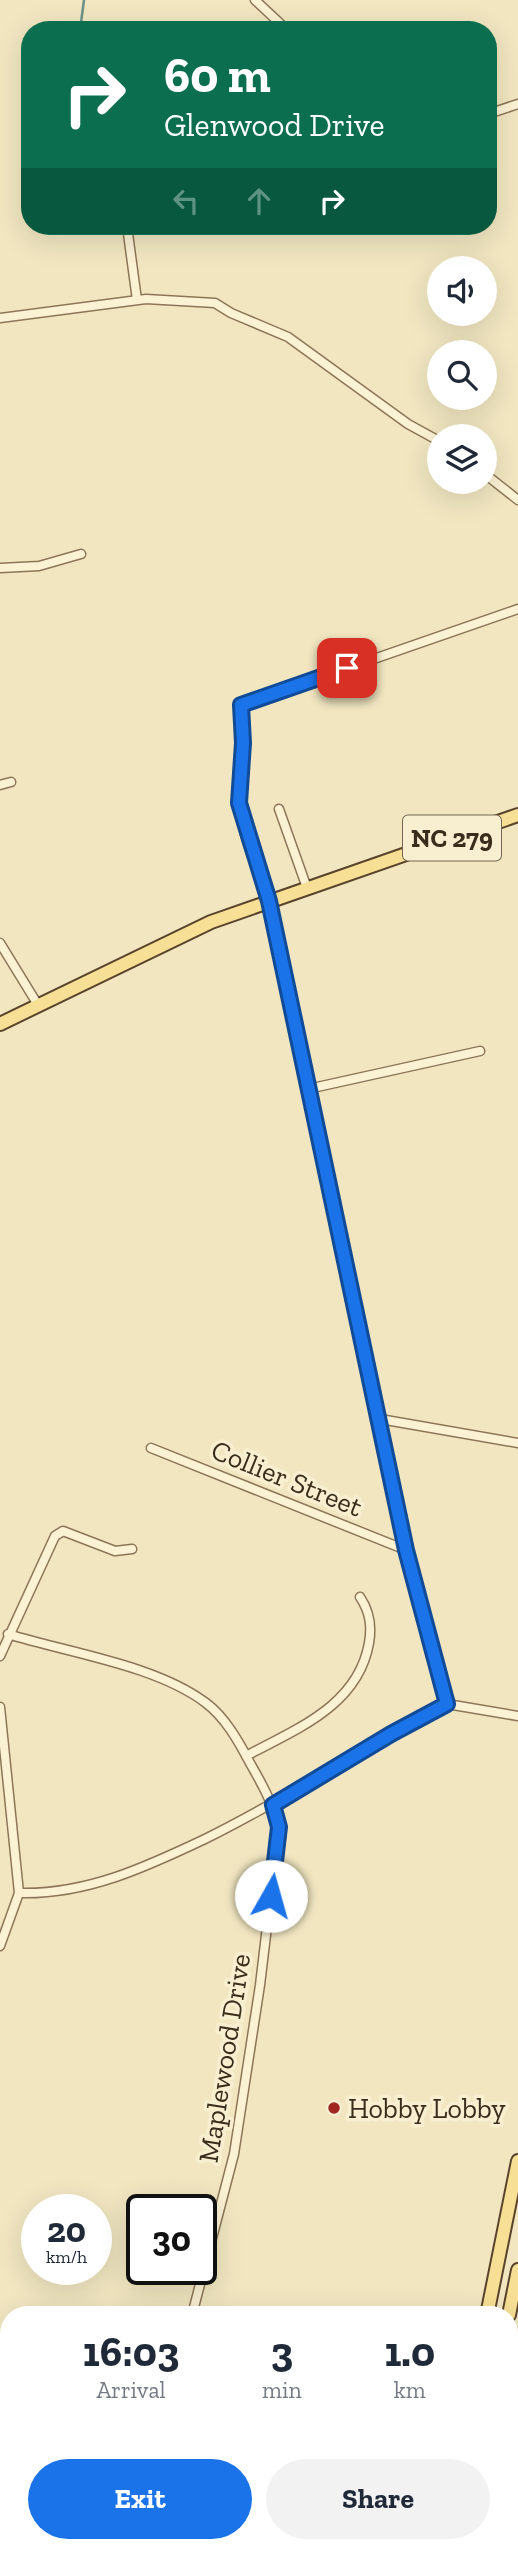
<!DOCTYPE html>
<style>
body{margin:0;font-family:"Zilla Slab",serif;background:#f2f2f3;color:#1f2937;height:100vh;display:flex;flex-direction:column;font-size:26px;white-space:nowrap}
*{box-sizing:border-box;margin:0}
p{font-size:23px;color:#747a83}
.icon{flex:none;width:38px;height:38px;fill:none;stroke:currentColor;stroke-width:2;stroke-linecap:round;stroke-linejoin:round}
.map{position:relative;flex:1;overflow:hidden}
.drawer{position:absolute;left:0px;top:2306px;width:518px;height:247px;display:flex;flex-direction:column;background:#fff;border-radius:28px 28px 0 0;box-shadow:0 7px 28px #0002}
.drawer>*{flex:none}
.guide{position:absolute;left:21px;top:21px;width:476px;height:214px;border-radius:28px;box-shadow:0 7px 28px #0002;background:#0b6e4f;color:#fff;overflow:hidden}
.tools{position:absolute;left:427px;top:256px;display:grid;gap:14px}
.tools a{display:grid;place-items:center;width:70px;height:70px;border-radius:50%;background:#fff;box-shadow:0 7px 28px #0002;font-size:35px}
.speed{position:absolute;left:21px;top:2194px;display:flex;gap:14px;font-size:35px;font-weight:700;text-align:center}
.speed>*{display:grid;place-content:center;width:91px;height:91px;border-radius:50%;background:#fff;box-shadow:0 7px 28px #0002;line-height:1}
.speed small{font-size:18px;font-weight:400}
.speed .limit{border:4px solid #111;border-radius:10px;background:#fff;color:#111}
.pin{position:absolute;display:grid;place-items:center;width:60px;height:60px;color:#fff;margin:-30px;border-radius:14px;box-shadow:0 4px 10px #0006}
.me{position:absolute;width:77px;margin:-38px;rotate:7deg;stroke-linejoin:round;filter:drop-shadow(0 0 5px #0008)}
.turn{display:flex;align-items:center;gap:24px;height:147px;padding:0 28px;font-size:32px}
.turn .icon{width:91px;height:91px;stroke-width:2.5}
.turn b{display:block;font-size:49px;line-height:60px}
.lanes{display:flex;align-items:center;height:66px;padding:0 28px;background:#0003;justify-content:center;gap:35px;direction:ltr}
.lanes .off{opacity:.35}
.eta{display:flex;justify-content:space-evenly;align-items:center;height:119px;text-align:center}
.eta b{font-size:42px;font-weight:700;line-height:49px}
.cta{display:flex;gap:14px;margin-top:auto;padding:14px 28px}
.cta a{flex:1;height:80px;border-radius:42px;background:#1a73e8;color:#fff;font-size:28px;font-weight:700;line-height:80px;text-align:center}
.cta a+a{background:#f2f2f3;color:#1f2937}
.map>svg:first-child{display:block}
.lines{fill:none;stroke-linecap:round;stroke-linejoin:round}
.stream{stroke:#6a928a;stroke-width:2.5}
.street-casing{stroke:#8c7657;stroke-width:11}
.primary-casing{stroke:#59442b;stroke-width:16}
.street{stroke:#fbf2d4;stroke-width:8}
.primary{stroke:#f7df95;stroke-width:12}
.route-casing{stroke:#114b97;stroke-width:18}
.route{stroke:#1a73e8;stroke-width:12}
.poi-dot{fill:#9f2922;stroke:#f8efd0;stroke-width:2.5}
.labels{text-anchor:middle;stroke-width:7;stroke-linejoin:round;paint-order:stroke}
.shield{fill:#f8efd0;stroke:#736752;stroke-width:2}
.shield-label{font-size:26px;font-weight:bold;fill:#3a2d1c}
.street-label{font-size:28px;fill:#3a2d1c;stroke:#f8efd0}
.poi-label{font-size:28px;fill:#3a2d1c;stroke:#f8efd0;text-anchor:start}
</style>
<div class="map">
<svg width="518" height="2552" viewBox="0 0 518 2552">
<rect width="100%" height="100%" fill="#f1e6c0"/>
<g class="lines">
<!-- stream -->
<path class="stream" d="M80,30L84,0
M28,216L30,213
M0,2547L5,2552"/>
<defs>
<path id="street" d="M255,0L287,30
M488,114L518,104
M127,226L137,300
M0,318L146,299L215,303L231,313L288,337L408,424L439,441
M485,474L518,500
M0,568L39,566L81,554
M0,785L11,782
M279,809L307,888
M0,943L38,1005
M308,1089L480,1051
M380,1419L518,1443
M151,1448L406,1550
M8,1634C69,1653 156,1665 206,1703C225,1717 239,1742 250,1763C262,1784 273,1804 279,1827L260,1985L234,2154L192,2315
M0,1656L55,1536L63,1531L115,1551L132,1549
M447,1704L406,1550L269,901C258,869 241,835 239,801C237,770 249,739 240,709L241,705L518,609
M447,1704L518,1716
M0,1707L19,1893
M246,1756C296,1729 358,1706 369,1643C372,1626 370,1612 360,1597
M0,1946L19,1893C86,1895 146,1867 205,1839C288,1798 365,1748 447,1704
M0,2423L9,2440
M509,2430L518,2433
M76,2544L81,2552
M120,2552L124,2544"/>
<path id="primary" d="M0,1024L211,922L518,815
M487,2315L518,2161
M509,2315L518,2270
M424,2552L426,2544
M445,2552L447,2544"/>
</defs>
<!-- street casing -->
<use href="#street" class="street-casing"/>
<!-- primary casing -->
<use href="#primary" class="primary-casing"/>
<!-- street -->
<use href="#street" class="street"/>
<!-- primary -->
<use href="#primary" class="primary"/>
</g>
<g class="lines">
<defs>
<path id="route" d="M271,1896L279,1827L273,1805L391,1734L447,1704L406,1550L269,901L239,803L243,743L241,705L347,668"/>
</defs>
<!-- route casing -->
<use href="#route" class="route-casing"/>
<!-- route -->
<use href="#route" class="route"/>
</g>
<!-- markers -->
<circle class="poi-dot" cx="334" cy="2108" r="7"/>
<g class="labels">
<!-- shield labels -->
<rect class="shield" x="403" y="815.5" width="98" height="45" rx="5"/>
<g class="shield-label">
<text x="452" y="847">NC 279</text>
</g>
<!-- street labels -->
<g class="street-label">
<text transform="translate(287 1478) rotate(22)" y="10">Collier Street</text>
<text transform="translate(224 2058) rotate(-81)" y="10">Maplewood Drive</text>
</g>
<!-- poi labels -->
<g class="poi-label">
<text x="348" y="2118">Hobby Lobby</text>
</g>
</g>
</svg>
<div class="tools">
<a><svg class="icon" aria-label="sound" viewBox="0 0 24 24"><path d="M4 9h4l5-4v14l-5-4H4zM17 9q2 3 0 6"/></svg></a>
<a><svg class="icon" aria-label="search" viewBox="0 0 24 24"><circle cx="10" cy="10" r="6"/><path d="M15 15l6 6"/></svg></a>
<a><svg class="icon" aria-label="layers" viewBox="0 0 24 24"><path d="M12 4l9 5-9 5-9-5zM3 14l9 5 9-5"/></svg></a>
</div>
<div class="speed"><div>20<small>km/h</small></div><div class="limit">30</div></div>
<div class="pin" style="left:347px;top:668px;background:#d93025"><svg class="icon" aria-label="arrive" viewBox="0 0 24 24"><path d="M6 21V4h12l-3 4 3 4H6"/></svg></div>
<svg class="me" style="left:271px;top:1896px" viewBox="-20 -20 40 40"><circle r="19" fill="#fff"/><path d="M0-13L10 11 0 6-10 11z" fill="#1a73e8"/></svg>
<div class="guide">
<div class="turn"><svg class="icon" aria-label="right" viewBox="0 0 24 24"><path d="M7 20v-9h11M14 6l5 5-5 5"/></svg><div><b>60 m</b>Glenwood Drive</div></div>
<div class="lanes"><svg class="icon off" aria-label="left" viewBox="0 0 24 24"><path d="M17 20v-9H6M10 6l-5 5 5 5"/></svg><svg class="icon off" aria-label="ahead" viewBox="0 0 24 24"><path d="M12 20V5M6 11l6-6 6 6"/></svg><svg class="icon" aria-label="right" viewBox="0 0 24 24"><path d="M7 20v-9h11M14 6l5 5-5 5"/></svg></div>
</div>
<section class="drawer">
<div class="eta">
<div><b>16:03</b><p>Arrival</p></div>
<div><b>3</b><p>min</p></div>
<div><b>1.0</b><p>km</p></div>
</div>
<div class="cta"><a>Exit</a><a>Share</a></div>
</section>
</div>
